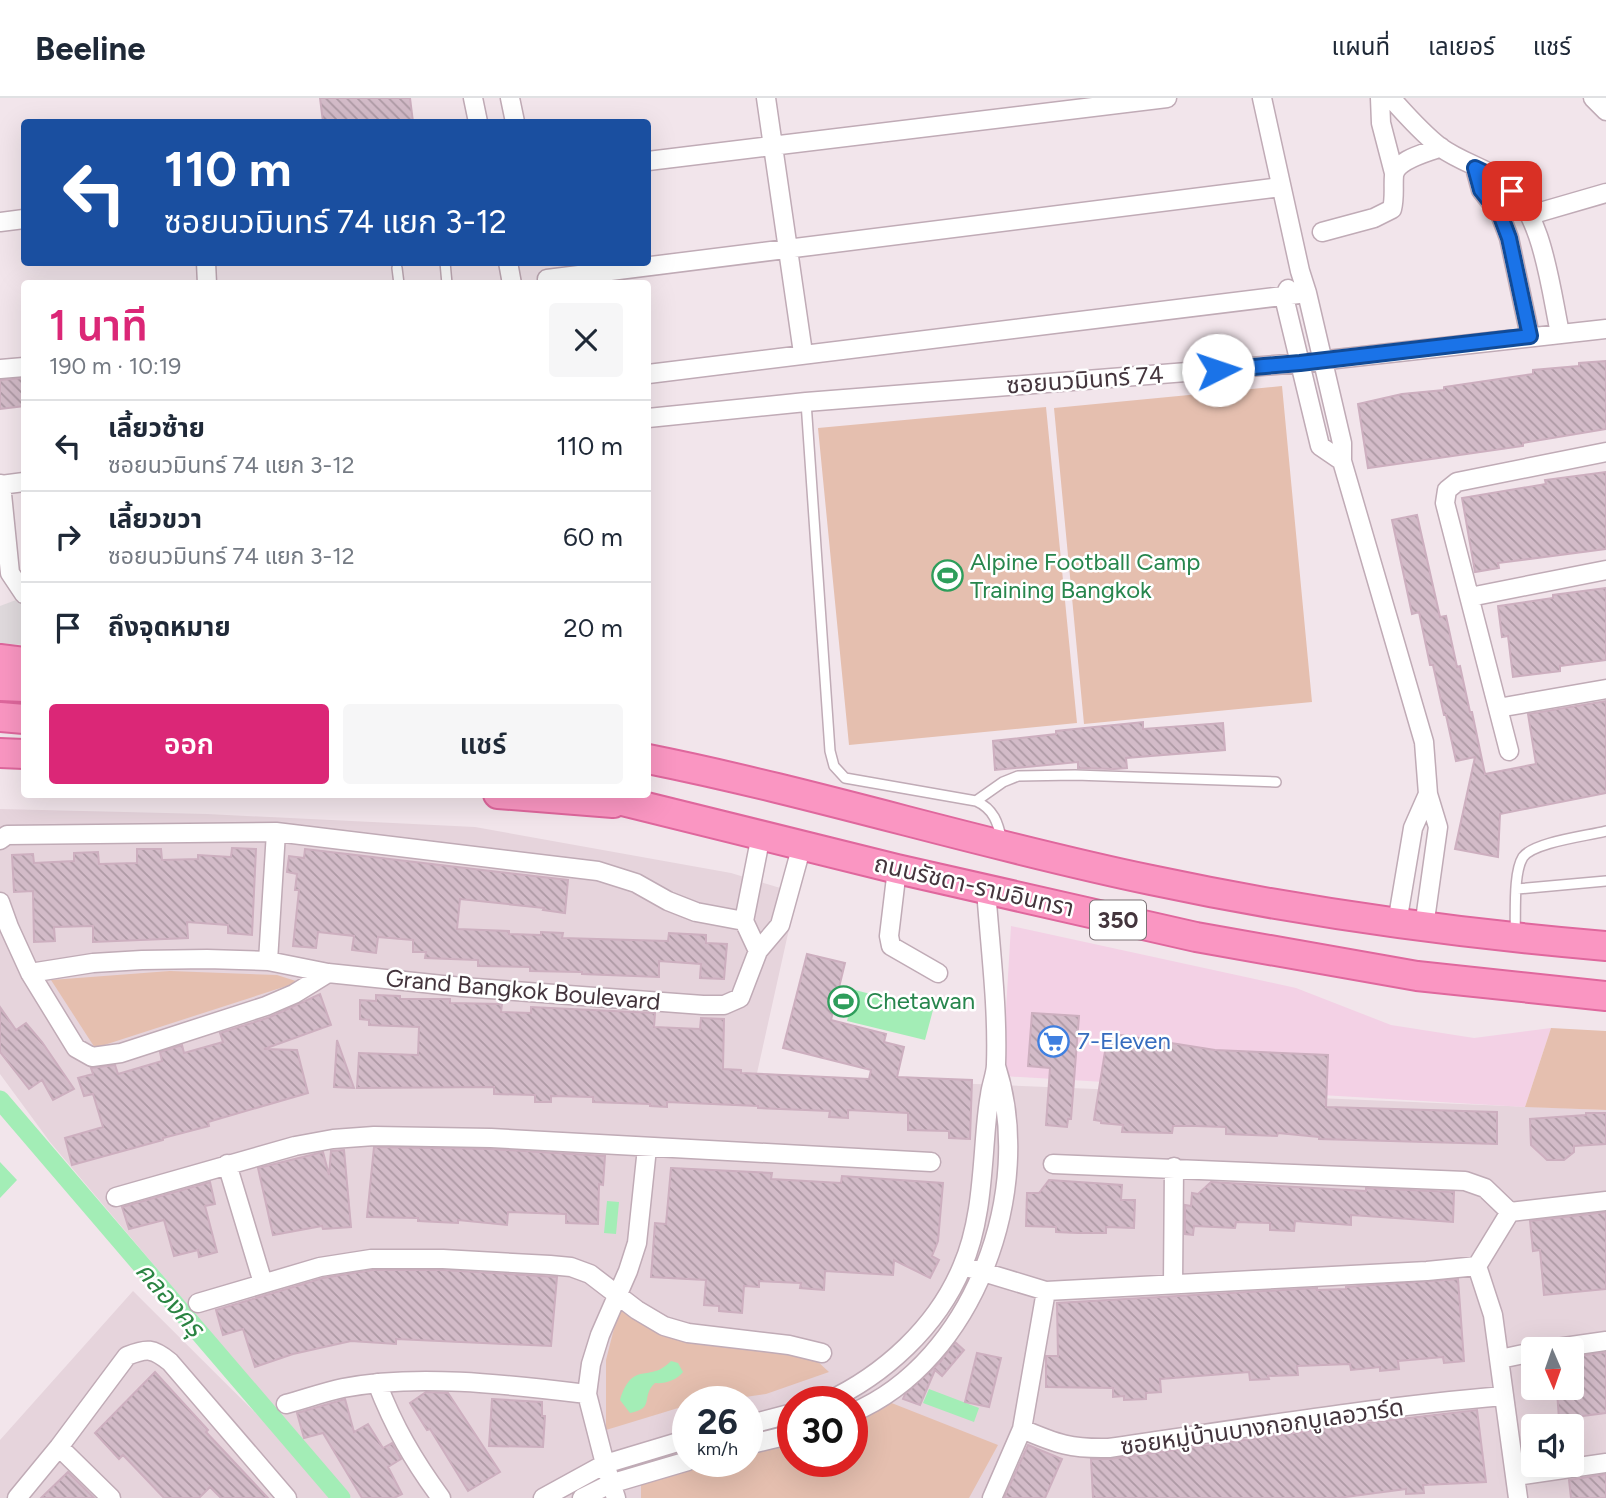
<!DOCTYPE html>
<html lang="th">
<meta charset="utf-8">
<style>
body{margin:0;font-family:Figtree,"Noto Sans Thai",sans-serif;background:#f6f6f7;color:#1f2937;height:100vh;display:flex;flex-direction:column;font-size:26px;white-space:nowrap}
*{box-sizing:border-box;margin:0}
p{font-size:23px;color:#747a83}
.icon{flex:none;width:38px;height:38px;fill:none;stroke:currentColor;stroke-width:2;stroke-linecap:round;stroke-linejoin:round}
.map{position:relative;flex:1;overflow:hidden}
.side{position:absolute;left:21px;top:182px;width:630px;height:518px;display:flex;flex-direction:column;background:#fff;border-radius:7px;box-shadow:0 7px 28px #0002}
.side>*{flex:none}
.hud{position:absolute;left:21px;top:21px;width:630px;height:147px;border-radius:7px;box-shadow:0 7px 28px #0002;background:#1a4fa0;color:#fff;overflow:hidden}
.needle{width:46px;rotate:178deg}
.fabs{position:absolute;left:1521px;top:1239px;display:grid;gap:14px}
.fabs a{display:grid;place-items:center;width:63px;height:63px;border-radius:7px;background:#fff;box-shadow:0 7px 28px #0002;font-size:35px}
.speed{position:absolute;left:672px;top:1288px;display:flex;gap:14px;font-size:35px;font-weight:700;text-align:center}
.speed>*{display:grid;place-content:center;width:91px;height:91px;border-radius:50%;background:#fff;box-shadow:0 7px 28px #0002;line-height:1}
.speed small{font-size:18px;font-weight:400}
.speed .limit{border:10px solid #d22;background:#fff;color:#111}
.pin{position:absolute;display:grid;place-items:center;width:60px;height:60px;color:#fff;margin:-30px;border-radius:14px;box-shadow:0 4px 10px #0006}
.me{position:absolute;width:77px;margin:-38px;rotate:86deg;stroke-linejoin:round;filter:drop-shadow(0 0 5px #0008)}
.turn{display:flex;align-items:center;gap:24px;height:147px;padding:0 28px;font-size:32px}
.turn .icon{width:91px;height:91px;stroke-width:2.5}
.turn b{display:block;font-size:49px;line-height:60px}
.round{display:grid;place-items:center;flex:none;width:74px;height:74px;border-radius:7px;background:#f6f6f7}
.head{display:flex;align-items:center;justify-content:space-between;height:119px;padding:0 28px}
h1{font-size:42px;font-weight:600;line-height:52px;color:#db2777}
.primary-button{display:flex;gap:14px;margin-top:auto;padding:14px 28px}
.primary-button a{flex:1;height:80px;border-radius:7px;background:#db2777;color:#fff;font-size:28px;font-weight:600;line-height:80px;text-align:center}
.primary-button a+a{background:#f6f6f7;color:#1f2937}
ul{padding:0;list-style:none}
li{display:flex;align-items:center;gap:21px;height:91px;padding:0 28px;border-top:2px solid #e0e1e3}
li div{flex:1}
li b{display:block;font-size:26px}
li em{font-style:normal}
header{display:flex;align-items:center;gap:42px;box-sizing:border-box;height:98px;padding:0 35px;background:#fff;border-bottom:2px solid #e0e1e3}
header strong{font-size:33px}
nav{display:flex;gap:38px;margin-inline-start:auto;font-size:24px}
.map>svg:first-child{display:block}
.residential{fill:#e6d4dc;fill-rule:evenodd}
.commercial{fill:#f3d1e5}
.green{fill:#e5bfaf}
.parking{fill:#e0dadd}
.water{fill:#a3edb6}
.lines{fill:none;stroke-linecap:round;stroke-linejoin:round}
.canal{stroke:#a3edb6;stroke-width:19}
.building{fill:url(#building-back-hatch);stroke:#cdafbf;stroke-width:2}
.service-casing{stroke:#c0abb6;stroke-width:12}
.minor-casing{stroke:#c0abb6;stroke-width:21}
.primary-casing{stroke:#df679d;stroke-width:32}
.service{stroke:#fff;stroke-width:9}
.minor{stroke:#fff;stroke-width:18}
.primary{stroke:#fa96c2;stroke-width:28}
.route-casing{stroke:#114b97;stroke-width:18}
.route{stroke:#1a73e8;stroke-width:12}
.labels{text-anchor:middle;stroke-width:5;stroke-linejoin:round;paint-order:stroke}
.shield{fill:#fff;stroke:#7c7277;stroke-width:2}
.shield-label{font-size:23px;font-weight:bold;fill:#44353d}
.street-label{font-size:24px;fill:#44353d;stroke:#fff}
.leisure-label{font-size:24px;fill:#27864d;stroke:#fff;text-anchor:start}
.shop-label{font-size:24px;fill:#366cbe;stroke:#fff;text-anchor:start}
.water-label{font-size:26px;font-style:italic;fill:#2a8442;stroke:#fff}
</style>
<header>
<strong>Beeline</strong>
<nav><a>แผนที่</a><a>เลเยอร์</a><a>แชร์</a></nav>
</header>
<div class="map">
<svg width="1606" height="1400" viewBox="0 0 1606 1400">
<defs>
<pattern id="building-back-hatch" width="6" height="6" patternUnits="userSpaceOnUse" patternTransform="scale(1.75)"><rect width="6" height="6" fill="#d3bbc8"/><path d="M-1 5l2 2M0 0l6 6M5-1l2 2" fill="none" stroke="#ad99a4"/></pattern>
</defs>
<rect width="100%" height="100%" fill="#f2e5eb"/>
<!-- residential -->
<path class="residential" d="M0,711L207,716L475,729L731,775L797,795L757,975L928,984L1606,1012V1400H351L50,1044L0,976ZM1533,1251H1572V1290H1533ZM688,1304H747V1363H688ZM793,1304H852V1363H793ZM1533,1328H1572V1367H1533Z
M133,1193L337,1396L339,1400H0V1342Z"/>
<!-- commercial -->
<path class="commercial" d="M1011,828L1296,890L1391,927L1474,940L1551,930L1525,1009L1002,978Z"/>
<!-- green -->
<path class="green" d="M1282,288L1312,604L1084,626L1054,310Z
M1046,309L1077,625L849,647L818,330Z
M170,873L277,877L299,884L95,950L51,882Z
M1551,930L1606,933V1012L1525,1009Z
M621,1203L666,1234L792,1252L816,1262L829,1274L766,1296L711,1304H688V1307L606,1332V1262Z
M884,1302L998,1347L969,1400H641V1381L704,1363H747V1351L793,1340V1363H852V1319Z"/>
<!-- parking -->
<path class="parking" d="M24,499V547L0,545V508Z"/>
<!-- water -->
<path class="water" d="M855,892L933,912L925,942L847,923Z
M0,1064L17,1082L0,1100Z
M607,1103L619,1104L616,1136L604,1135Z
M671,1263L678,1265L683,1274C677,1282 665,1286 655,1285C640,1299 656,1310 630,1315L620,1302C633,1261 649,1286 671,1263Z
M929,1291L979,1310L974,1324L923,1305Z"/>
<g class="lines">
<!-- canal -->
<path class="canal" d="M0,1002L341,1400"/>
</g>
<!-- building -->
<path class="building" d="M320,0H410L413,24H323Z
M1606,263V331L1523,345V348L1368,370L1358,306L1402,296L1444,292V289L1533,276V272L1579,268V265Z
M24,280V308L0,311V282Z
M1606,374V451L1498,465L1499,470L1475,474L1462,400L1546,386L1545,382Z
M1417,417L1440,519L1446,518L1457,569L1460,568L1470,614H1472L1485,676L1536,666L1528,616L1606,603V695L1500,716L1498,759L1455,751L1475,659L1456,663L1446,617H1444L1433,567H1430L1419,514L1412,516L1392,422Z
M1606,490V562L1560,568V573L1513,579L1508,538L1502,539L1498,508L1553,500V497Z
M1143,624V631L1223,625L1225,652L1126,660L1127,670L1114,671L1078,670V664L995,672L993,643L1056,636V633Z
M232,750L256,751L252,837L228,835V827L187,824L188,840L93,844V828L54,829L55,843L34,844L33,793L14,794L12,757L33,756L34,765L74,763V755L98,754L99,766L137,765V751H161L162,762L198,761V757L231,759Z
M305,751L568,782L565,815L543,812L544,810L460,801L457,831L509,833V836L541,837V834L563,835L562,840L668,843L669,835L706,837V845L727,846L724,881L700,880L701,866L659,863V879L582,876V874L530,873V869L478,868V862L425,860L426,854H413V842L378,839L376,855L352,852L354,838L318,834L316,850L293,848L299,792H295L297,776L287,774L289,758L304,760Z
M807,856L845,865L831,922L886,936L884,944L904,949L897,979L972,982L970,1041L949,1040V1033L908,1032V1015L848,1012V1020L829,1019L830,1013L758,1010V1008L667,1004V1009L650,1008V1006L593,1004V999L551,998V1004H535V997L494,996V989L357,990L359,955L418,957L419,929L369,927V922L360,921V902L376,903V897L400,898V901H450V905L502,906L501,914L531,915V909L655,915L654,929L700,931L701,920L724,921L723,971L741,972V975L869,981L871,972L783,950Z
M320,896L331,927L264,951L297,952L308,995L208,1024L209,1028L163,1040V1042L72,1067L65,1040L103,1029L93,996L84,998L78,980L93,976L91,970L115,967L118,976L162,963L160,954L182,947L184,955L223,944L220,935L270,919Z
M0,909L16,932L26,925L42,944L74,991L53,1002L42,982L29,991L0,954Z
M1032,915L1079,918L1071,1021H1068L1067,1029L1046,1027L1050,970L1028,968Z
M1108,935L1215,952L1328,957L1326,1009L1497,1014V1046L1319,1041V1039L1278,1035L1277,1038L1226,1036V1029L1195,1028H1173L1172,1035L1122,1034L1123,1027L1101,1025V1023L1094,1022Z
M337,942L354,990L334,989Z
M1586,1015H1606V1046L1574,1048V1054L1564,1062H1547L1531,1047L1530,1021L1586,1017Z
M374,1049L491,1051L605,1058L603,1087L599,1086L598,1126L566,1125V1116L508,1114L507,1127L458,1122V1125L418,1123V1120L367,1119Z
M344,1052L351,1129L323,1131L322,1128L273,1137L258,1070L323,1054L329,1077L331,1053Z
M671,1070L772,1075L771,1081L841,1085L842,1078L943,1085L938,1143L932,1158L939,1162L930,1180L894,1162L893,1177L825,1173L824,1192L800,1190L801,1185L759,1183V1189L744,1188L742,1215L719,1213V1208L704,1207L706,1182L651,1179L655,1125L666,1126Z
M1049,1082L1122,1087L1121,1102H1135L1134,1130L1106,1129V1135H1078L1056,1134V1129L1026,1128L1027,1095H1039Z
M210,1084L215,1106L205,1108L217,1154L199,1159L198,1152L174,1158L164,1122L129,1131L122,1109Z
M1211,1084L1366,1093V1090L1454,1094L1453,1124L1351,1117V1127L1295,1123L1294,1133L1270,1132V1125L1236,1124L1235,1130L1194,1128L1193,1137L1185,1136V1107L1191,1108L1192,1095L1198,1096Z
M1606,1114V1191L1544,1197L1540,1152L1533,1153L1530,1123Z
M372,1172H443L557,1179L551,1248L396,1241V1246L351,1243L293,1256L255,1269L243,1231L223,1237L216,1212L323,1180Z
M1458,1181L1464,1263L1444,1265L1443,1259L1398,1263L1399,1271L1380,1273V1269L1351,1272L1350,1266L1297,1268L1298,1277L1268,1278L1269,1281L1250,1282L1249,1274L1160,1281L1161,1294L1146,1295V1301L1124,1302V1298L1113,1299V1290L1046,1289V1258H1058L1057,1205L1317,1190V1192L1346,1191V1189Z
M955,1244L964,1252L942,1278L935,1272L920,1307L903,1301L905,1296L940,1264Z
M1606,1254V1315L1559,1321L1557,1293L1572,1292V1259Z
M977,1255L1001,1260L989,1309L965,1304Z
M155,1274L208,1332L206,1334L268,1400H221L210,1389L199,1400H164L123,1357L119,1361L95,1335Z
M426,1294L448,1295L500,1374L468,1393L430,1331L427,1332L410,1305Z
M345,1301L354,1334L368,1326L383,1350L392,1345L401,1361L388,1369L402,1396L394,1400H362L323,1335L304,1340L297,1315Z
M492,1301L542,1304V1318H545L543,1349L489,1348Z
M1477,1312L1486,1384L1423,1387L1424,1395L1406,1396V1391L1338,1400H1093L1091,1361H1111L1357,1326Z
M1028,1347L1062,1361L1045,1400H1004Z
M68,1374L94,1400H41Z
M1606,1376V1400H1571L1569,1382Z"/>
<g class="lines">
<defs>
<path id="service" d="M445,164L447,186
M397,170L399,186
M806,304L830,653L834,668L845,680L976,703C994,711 998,725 1002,743
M976,703L1003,684L1018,678L1075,677L1276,684
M1517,791L1606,783
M1515,835C1516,815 1513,775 1523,759C1534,744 1587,738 1606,733"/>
<path id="minor" d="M473,0L478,24
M510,0L515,24
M766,0L803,255
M1262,0L1300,173L1307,195L1342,345V363L1424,644L1428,696L1438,729L1424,829
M1380,0L1381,25L1394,75
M1391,0C1406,17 1422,35 1440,49C1459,63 1484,70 1502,82C1543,112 1550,189 1560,235
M1593,0L1606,13
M648,63L1167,0
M1475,70L1481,92L1500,116L1509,140L1530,238
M1530,117L1606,95
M0,124L24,121
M1322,134L1374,120L1392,111C1395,99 1393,89 1394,77C1397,61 1427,55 1441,49
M206,164L207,186
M508,164L512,186
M547,181L1281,89
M1288,191L1284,199L1320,348L1342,363
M0,271L24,269
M648,276L1307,195
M648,320L806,304L1300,265L1606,231
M1,386L10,475L24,496
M0,387L24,384
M1470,499L1606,472
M1498,610L1606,591
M1509,653L1445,405L1447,392L1457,384L1606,354
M0,742L7,737L276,734L598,773L636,785L668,803L696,814L744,823
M897,771L889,838L891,848L938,875
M0,804L9,829L30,875L76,950L92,959L121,955L266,908L294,896L328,875
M1397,825L1413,730L1428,696
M758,853L744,823L761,737
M268,863L276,734
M30,875L93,865L142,862L207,861L268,863L328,875L462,889L703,907H724L740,900L758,853L780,827L802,747
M227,1066L263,1185
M1053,1066L1465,1083L1485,1090L1510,1114
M116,1099L295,1048L333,1041L374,1038L491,1040L931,1064
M963,1168L1046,1193L1427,1173L1477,1168
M1173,1186L1174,1069
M198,1205L320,1169L371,1161H443L550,1167L571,1169L590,1176L637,1212L664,1228L688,1235L789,1247L822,1255
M1550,1251L1606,1243
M1500,1261L1533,1254
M377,1285C394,1329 413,1362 441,1400
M826,1304C884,1277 937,1229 962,1169C981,1126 982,1074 986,1029C987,1018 988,1007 990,997C991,987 996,976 996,966C998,908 990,849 986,791
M286,1306C305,1301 324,1294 343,1290C418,1275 511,1287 587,1296
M852,1315C975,1263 1036,1091 996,968
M747,1327L793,1315
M1022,1331C1057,1346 1071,1351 1109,1350C1241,1331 1372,1309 1504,1298
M747,1347L793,1336
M59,1349L111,1400
M1516,1378L1606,1365
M17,1400L59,1349L127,1258C147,1250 153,1250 170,1264L287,1400
M543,1400L605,1366L688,1341
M582,1400L610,1386L688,1363
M616,1400L605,1366L587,1296L591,1266L600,1237L628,1173L637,1145L647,1050
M992,1400L1022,1331L1046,1193
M1518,1400L1493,1217L1477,1168L1510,1114L1606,1103"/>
<path id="primary" d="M0,561L24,564
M0,588L24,589
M0,619L24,621
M0,655L24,656
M648,661C817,695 982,747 1151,782C1301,814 1453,835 1606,848
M498,696L613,705
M594,696L897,771L1196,839L1417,878L1606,898"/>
</defs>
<!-- service casing -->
<use href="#service" class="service-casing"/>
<!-- minor casing -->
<use href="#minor" class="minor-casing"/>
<!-- primary casing -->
<use href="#primary" class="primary-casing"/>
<!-- service -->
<use href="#service" class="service"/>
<!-- minor -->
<use href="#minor" class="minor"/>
<!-- primary -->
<use href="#primary" class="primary"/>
</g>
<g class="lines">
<defs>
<path id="route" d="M1218,272L1300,265L1530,238L1509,140L1500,116L1481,92L1475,70L1502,83L1512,93"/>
</defs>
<!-- route casing -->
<use href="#route" class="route-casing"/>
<!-- route -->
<use href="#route" class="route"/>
</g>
<!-- icons -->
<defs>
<symbol id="stadium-ring" viewBox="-11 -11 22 22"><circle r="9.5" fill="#fff" stroke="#2e9e5b" stroke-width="1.5"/><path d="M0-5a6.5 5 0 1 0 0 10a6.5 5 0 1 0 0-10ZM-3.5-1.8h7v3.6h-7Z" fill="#2e9e5b"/></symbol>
<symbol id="supermarket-ring" viewBox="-11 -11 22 22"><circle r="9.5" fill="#fff" stroke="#3f7fe0" stroke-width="1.5"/><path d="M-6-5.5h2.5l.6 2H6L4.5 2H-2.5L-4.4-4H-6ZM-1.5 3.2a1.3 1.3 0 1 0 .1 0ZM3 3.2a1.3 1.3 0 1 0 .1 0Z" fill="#3f7fe0"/></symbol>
</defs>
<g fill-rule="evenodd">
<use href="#stadium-ring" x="930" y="460" width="35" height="35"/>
<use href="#stadium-ring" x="826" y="886" width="35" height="35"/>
<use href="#supermarket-ring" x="1036" y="926" width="35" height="35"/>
</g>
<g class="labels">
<!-- shield labels -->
<rect class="shield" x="1090" y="802.5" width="56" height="39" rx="5"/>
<g class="shield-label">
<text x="1118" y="830">350</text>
</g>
<!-- street labels -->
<g class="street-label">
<text transform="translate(1085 282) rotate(-4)" y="8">ซอยนวมินทร์ 74</text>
<text transform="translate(974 788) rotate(13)" y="8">ถนนรัชดา-รามอินทรา</text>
<text transform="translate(523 892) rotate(5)" y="8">Grand Bangkok Boulevard</text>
<text transform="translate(1262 1329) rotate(-8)" y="8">ซอยหมู่บ้านบางกอกบูเลอวาร์ด</text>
</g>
<!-- leisure labels -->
<g class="leisure-label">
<text x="970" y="472">Alpine Football Camp<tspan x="970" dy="28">Training Bangkok</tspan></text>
<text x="866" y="911">Chetawan</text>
</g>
<!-- shop labels -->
<g class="shop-label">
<text x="1077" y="951">7-Eleven</text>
</g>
<!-- water labels -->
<g class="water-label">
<text transform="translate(170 1201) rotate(49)" y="9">คลองครุ</text>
</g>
</g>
</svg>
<div class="fabs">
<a><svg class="needle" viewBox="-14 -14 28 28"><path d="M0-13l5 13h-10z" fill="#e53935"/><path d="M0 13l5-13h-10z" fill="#747a83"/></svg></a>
<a><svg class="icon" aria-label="sound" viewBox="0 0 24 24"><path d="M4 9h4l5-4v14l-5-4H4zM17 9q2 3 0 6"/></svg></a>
</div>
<div class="speed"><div>26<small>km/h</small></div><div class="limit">30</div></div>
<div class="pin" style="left:1512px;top:93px;background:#d93025"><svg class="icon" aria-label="arrive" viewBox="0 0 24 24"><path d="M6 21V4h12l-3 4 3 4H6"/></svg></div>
<svg class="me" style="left:1218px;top:272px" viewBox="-20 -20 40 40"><circle r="19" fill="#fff"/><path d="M0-13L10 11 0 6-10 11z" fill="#1a73e8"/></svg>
<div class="hud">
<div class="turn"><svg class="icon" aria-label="left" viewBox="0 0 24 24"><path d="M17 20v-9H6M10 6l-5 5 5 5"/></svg><div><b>110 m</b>ซอยนวมินทร์ 74 แยก 3-12</div></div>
</div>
<section class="side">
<div class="head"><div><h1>1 นาที</h1><p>190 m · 10:19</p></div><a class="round"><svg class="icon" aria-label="close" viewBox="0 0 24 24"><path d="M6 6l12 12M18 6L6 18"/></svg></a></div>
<ul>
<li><svg class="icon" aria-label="left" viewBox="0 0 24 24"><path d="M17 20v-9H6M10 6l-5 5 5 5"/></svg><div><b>เลี้ยวซ้าย</b><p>ซอยนวมินทร์ 74 แยก 3-12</p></div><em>110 m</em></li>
<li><svg class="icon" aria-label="right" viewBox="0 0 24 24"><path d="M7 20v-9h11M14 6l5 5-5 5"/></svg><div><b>เลี้ยวขวา</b><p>ซอยนวมินทร์ 74 แยก 3-12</p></div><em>60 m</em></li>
<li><svg class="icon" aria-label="arrive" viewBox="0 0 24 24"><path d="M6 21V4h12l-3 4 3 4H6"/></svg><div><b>ถึงจุดหมาย</b></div><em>20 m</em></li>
</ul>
<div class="primary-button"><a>ออก</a><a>แชร์</a></div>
</section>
</div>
